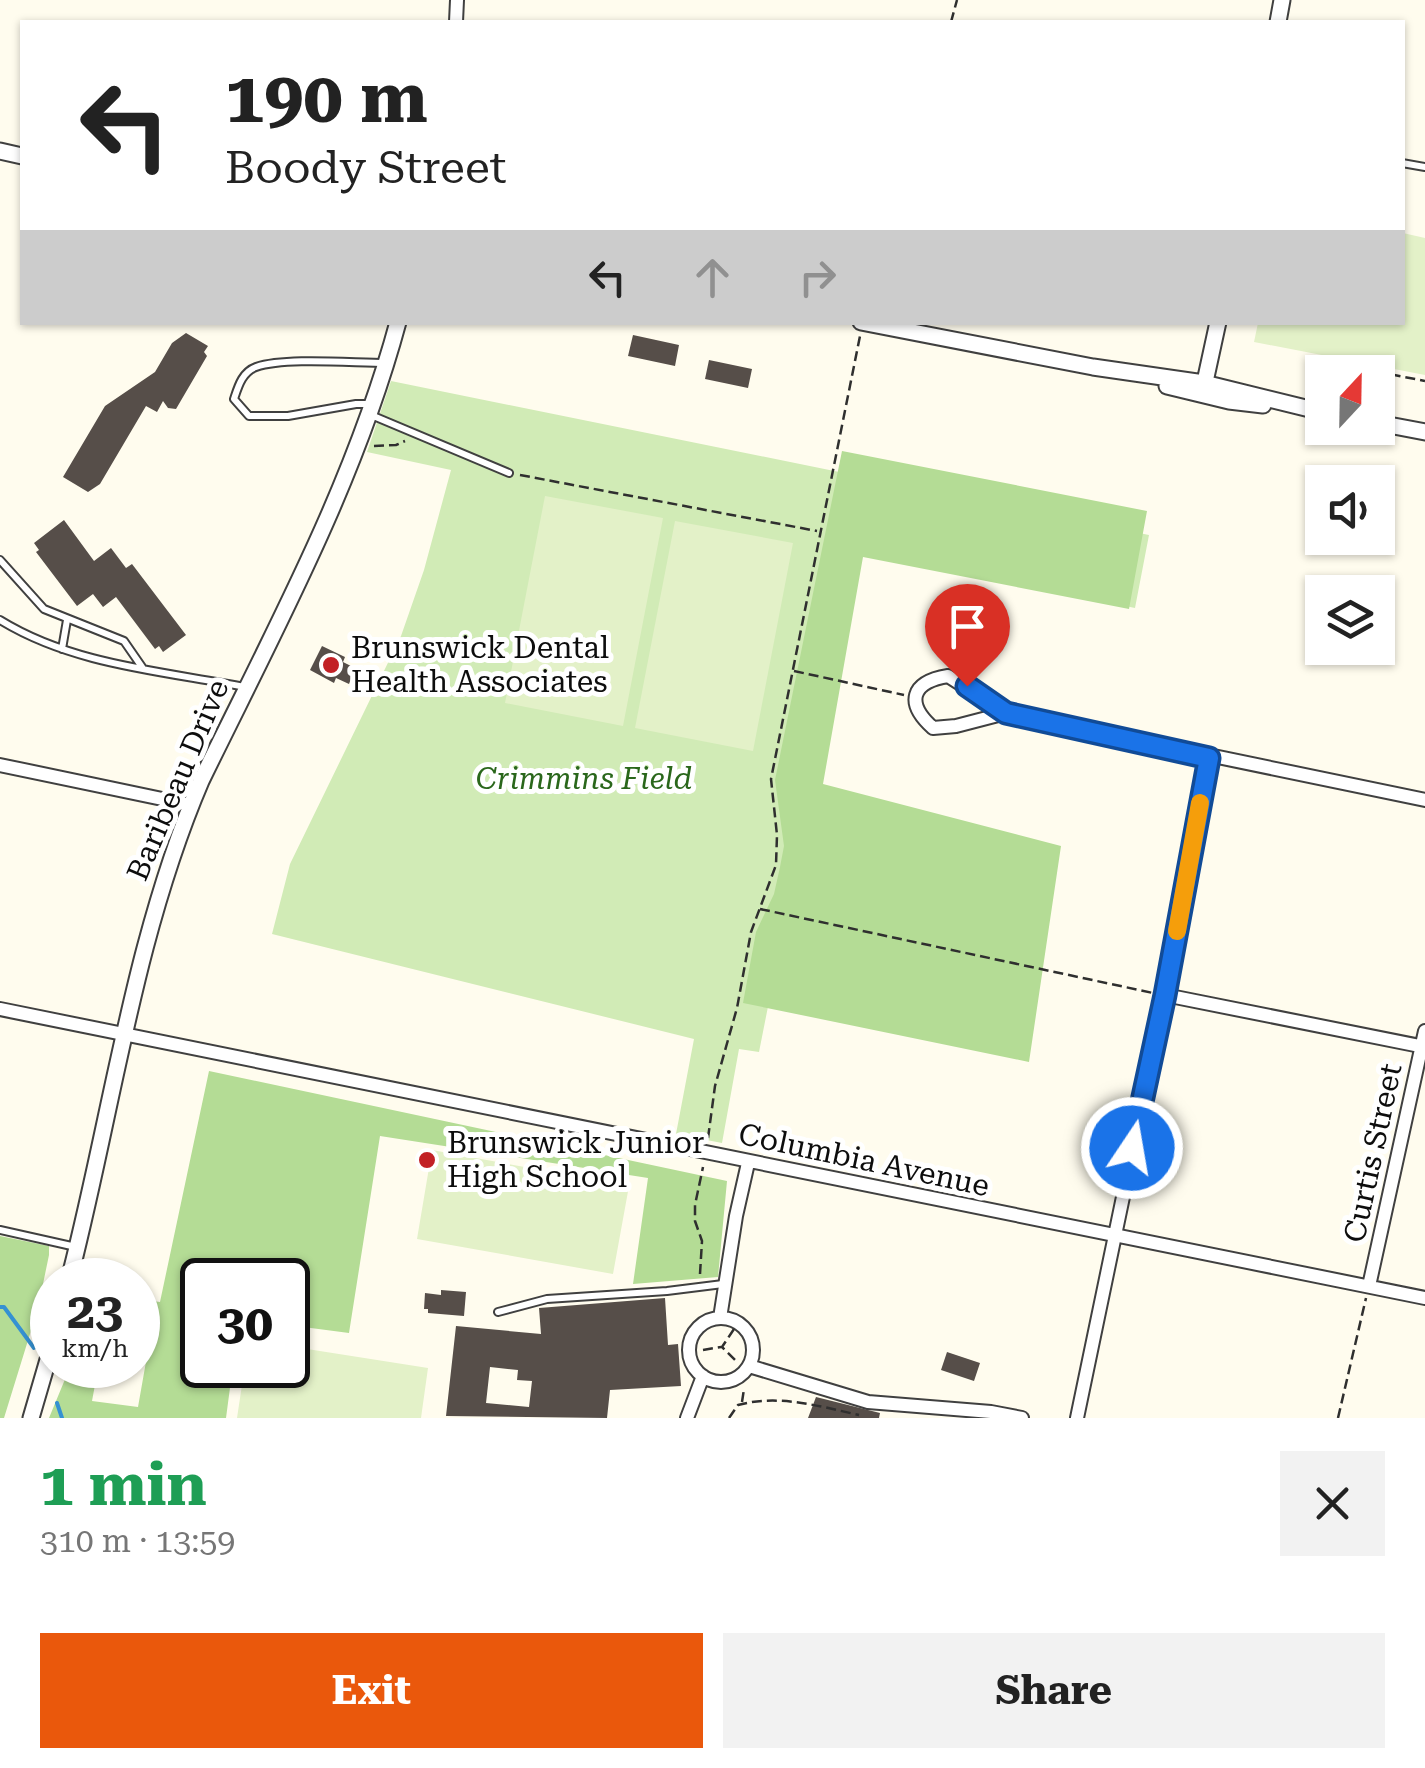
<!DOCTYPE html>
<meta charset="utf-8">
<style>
body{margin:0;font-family:"Roboto Serif",serif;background:#f2f2f2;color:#222;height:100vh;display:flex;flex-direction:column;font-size:38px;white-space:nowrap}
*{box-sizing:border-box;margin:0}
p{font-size:32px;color:#767676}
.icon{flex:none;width:55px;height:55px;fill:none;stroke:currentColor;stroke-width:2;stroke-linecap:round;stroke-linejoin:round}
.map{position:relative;height:1418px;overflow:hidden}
.drawer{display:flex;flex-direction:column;background:#fff;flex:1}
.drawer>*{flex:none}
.hud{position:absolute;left:20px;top:20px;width:1385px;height:305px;border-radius:0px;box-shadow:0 2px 8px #0004;background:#fff;color:#222;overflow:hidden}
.needle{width:65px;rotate:22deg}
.fabs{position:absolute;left:1305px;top:355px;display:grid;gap:20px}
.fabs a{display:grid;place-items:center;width:90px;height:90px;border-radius:0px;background:#fff;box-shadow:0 2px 8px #0004;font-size:50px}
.speed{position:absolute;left:30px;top:1258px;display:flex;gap:20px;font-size:50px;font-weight:700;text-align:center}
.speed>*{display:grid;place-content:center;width:130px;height:130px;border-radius:50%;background:#fff;box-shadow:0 2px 8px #0004;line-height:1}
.speed small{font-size:25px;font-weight:400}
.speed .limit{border:5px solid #111;border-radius:15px;background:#fff;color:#111}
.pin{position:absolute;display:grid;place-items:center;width:85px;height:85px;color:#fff;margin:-102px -42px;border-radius:50% 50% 50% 0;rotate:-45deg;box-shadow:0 0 10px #0007}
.pin .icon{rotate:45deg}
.me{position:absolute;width:110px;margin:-55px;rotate:12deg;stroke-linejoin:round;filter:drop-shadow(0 0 8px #0008)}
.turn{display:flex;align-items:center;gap:35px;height:210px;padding:0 40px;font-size:45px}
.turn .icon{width:130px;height:130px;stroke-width:2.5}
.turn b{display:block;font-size:70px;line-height:85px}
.lanes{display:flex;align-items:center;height:95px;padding:0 40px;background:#0003;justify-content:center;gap:50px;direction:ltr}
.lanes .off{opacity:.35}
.round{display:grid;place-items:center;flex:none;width:105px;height:105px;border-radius:0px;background:#f2f2f2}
.head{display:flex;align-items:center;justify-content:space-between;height:170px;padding:0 40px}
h1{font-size:60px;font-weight:700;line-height:75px;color:#1e9e55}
.cta{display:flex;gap:20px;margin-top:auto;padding:20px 40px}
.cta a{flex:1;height:115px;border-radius:0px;background:#ea580c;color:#fff;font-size:40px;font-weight:700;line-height:115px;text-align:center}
.cta a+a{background:#f2f2f2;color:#222}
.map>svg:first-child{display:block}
.green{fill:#d1ebb6}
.forest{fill:#b4dc95}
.pitch{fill:#e3f1c8}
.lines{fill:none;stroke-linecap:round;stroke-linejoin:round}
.stream{stroke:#3591d2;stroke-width:4}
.building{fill:#564e49;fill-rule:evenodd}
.service-casing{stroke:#404040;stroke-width:10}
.minor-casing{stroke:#404040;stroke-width:16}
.tertiary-casing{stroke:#404040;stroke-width:19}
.path{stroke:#2f2f2f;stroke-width:2.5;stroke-dasharray:10 5;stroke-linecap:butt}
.service{stroke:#fff;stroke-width:6}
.minor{stroke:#fff;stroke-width:12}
.tertiary{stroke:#fff;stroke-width:15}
.route-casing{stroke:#114b97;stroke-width:25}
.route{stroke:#1a73e8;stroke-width:18}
.slow{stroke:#f59e0b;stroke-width:18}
.poi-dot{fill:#c22126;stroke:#fff;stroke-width:4}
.labels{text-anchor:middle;stroke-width:10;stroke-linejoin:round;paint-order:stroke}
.poi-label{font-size:30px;fill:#0d0d0d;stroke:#fff;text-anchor:start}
.park-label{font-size:30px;font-style:italic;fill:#2a671b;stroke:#fff}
.street-label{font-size:30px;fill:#0d0d0d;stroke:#fff}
</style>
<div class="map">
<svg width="1425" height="1418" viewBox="0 0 1425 1418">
<rect width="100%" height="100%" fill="#fffcee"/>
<!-- green -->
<path class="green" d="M391,381L1149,535L1135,608L858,552L759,1052L739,1049L722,1143L676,1134L694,1039L272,934L290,864L401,636L424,570L451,470L367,452Z"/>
<!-- forest -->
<path class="forest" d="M842,451L1147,511L1129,609L863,557L823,784L1061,846L1029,1062L743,1003L756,932L774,894L780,867L784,846L775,780Z
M209,1071L727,1181L718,1277L633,1284L648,1178L380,1136L349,1333L288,1325V1280H202V1365H233L226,1418H49L68,1372L97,1374L92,1401L138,1407L150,1339L138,1337V1299L160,1302Z
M0,1236L49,1246V1255L38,1308L4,1418H0Z"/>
<!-- pitch -->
<path class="pitch" d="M1403,233L1425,238V375L1254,342L1258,323L1402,322Z
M545,496L663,518L623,726L505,703Z
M675,521L793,543L753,751L635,728Z
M432,1150L629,1186L613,1274L417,1239Z
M288,1346L428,1368L421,1418H237L245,1365H288Z"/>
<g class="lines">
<!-- stream -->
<path class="stream" d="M0,1307H4L34,1348
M57,1403L62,1418"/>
</g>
<!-- building -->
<path class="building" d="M186,333L208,346L204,352L207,356L176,409L168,408L163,401L157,412L146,406L100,484L88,492L63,477L105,406L155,372L172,343Z
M633,335L679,345L675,366L628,356Z
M709,360L752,369L748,388L705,379Z
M64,520L94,561L111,548L126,568L132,564L186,635L163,652L159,646L155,649L116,597L103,607L93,594L77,606L36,552L39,550L34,543Z
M322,646L345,657L343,662L355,668L349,684L336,678L334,683L310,670Z
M441,1290L466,1292L464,1316L428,1313V1309H424L425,1293L441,1295Z
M665,1298L668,1345L678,1344L681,1386L610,1390L607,1418L446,1416L456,1326L541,1334L539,1308ZM490,1367L518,1370L517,1380L532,1381L529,1407L486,1403Z
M947,1352L980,1363L974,1381L941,1370Z
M816,1397L880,1413L879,1418H808Z"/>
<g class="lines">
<defs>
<path id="service" d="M1402,163L1425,167
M372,404H356L288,416H249L234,399C238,387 242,372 256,367C286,357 352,363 386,363
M371,415L509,473
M0,560L44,609L124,641L142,667
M0,620C73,665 162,671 245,687
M62,649L67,620
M0,1230L76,1247
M498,1312L547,1299L667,1291L723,1284"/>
<path id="minor" d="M456,22L457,0
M1006,713L956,726L933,728C905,703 911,682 948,676L1006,713L1425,800
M0,765L191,805
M1165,995L1425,1047
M0,1009L1425,1298
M1369,1286L1425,1031
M720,1318L736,1216L748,1163
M689 1350a32 32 0 1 1 64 0a32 32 0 1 1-64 0Z
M749,1366L868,1402L991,1412L1022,1418
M687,1418L703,1376
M1077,1418L1165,995L1209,758"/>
<path id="tertiary" d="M1278,22L1282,0
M0,151L22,156
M861,322L1093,367L1204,383L1322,412
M1167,386L1229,401L1263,405
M1203,391L1218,322
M1378,423L1425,432
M69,1280C112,1114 133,940 201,781C274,631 354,485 398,322
M31,1418L52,1346"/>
</defs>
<!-- service casing -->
<use href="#service" class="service-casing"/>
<!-- minor casing -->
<use href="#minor" class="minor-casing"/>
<!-- tertiary casing -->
<use href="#tertiary" class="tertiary-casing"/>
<!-- path -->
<path class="path" d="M951,22L957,0
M1317,360L1425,381
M374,446L396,445L405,441
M520,475L817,531
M794,671L904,695
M760,909L1153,993
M708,1138L715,1086L737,1008L751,932L776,865L777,835L771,779L860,336
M700,1274L702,1241L695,1221V1205L703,1167
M734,1329L722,1347L738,1363
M703,1350L721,1347
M742,1402L744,1389
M729,1418L738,1405C779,1394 818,1406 859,1415
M1338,1418L1366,1298"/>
<!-- service -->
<use href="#service" class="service"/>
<!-- minor -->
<use href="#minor" class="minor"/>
<!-- tertiary -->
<use href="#tertiary" class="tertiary"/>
</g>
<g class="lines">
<defs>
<path id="route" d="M967,686L1006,713L1209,758L1165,995L1132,1148"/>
</defs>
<!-- route casing -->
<use href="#route" class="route-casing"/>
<!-- route -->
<use href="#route" class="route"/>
<!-- slow -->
<path class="slow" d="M1177,931L1200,803"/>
</g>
<!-- markers -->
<g class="poi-dot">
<circle cx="331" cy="665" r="10"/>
<circle cx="427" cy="1160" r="10"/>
</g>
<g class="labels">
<!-- poi labels -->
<g class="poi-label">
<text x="351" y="658">Brunswick Dental<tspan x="351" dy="34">Health Associates</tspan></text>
<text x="447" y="1153">Brunswick Junior<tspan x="447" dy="34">High School</tspan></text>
</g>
<!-- park labels -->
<g class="park-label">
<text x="584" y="789">Crimmins Field</text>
</g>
<!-- street labels -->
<g class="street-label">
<text transform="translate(178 780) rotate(-67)" y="10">Baribeau Drive</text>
<text transform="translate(1373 1153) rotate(-78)" y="10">Curtis Street</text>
<text transform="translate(864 1160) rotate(12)" y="10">Columbia Avenue</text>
</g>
</g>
</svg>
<div class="fabs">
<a><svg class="needle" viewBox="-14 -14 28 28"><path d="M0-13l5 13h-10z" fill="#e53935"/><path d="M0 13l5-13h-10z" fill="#767676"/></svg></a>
<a><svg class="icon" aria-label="sound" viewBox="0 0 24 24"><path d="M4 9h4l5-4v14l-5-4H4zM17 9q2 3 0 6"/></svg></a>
<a><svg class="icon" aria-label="layers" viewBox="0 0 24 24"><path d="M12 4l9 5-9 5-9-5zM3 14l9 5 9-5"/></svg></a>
</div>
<div class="speed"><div>23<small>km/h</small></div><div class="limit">30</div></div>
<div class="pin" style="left:967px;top:686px;background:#d93025"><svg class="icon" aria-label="arrive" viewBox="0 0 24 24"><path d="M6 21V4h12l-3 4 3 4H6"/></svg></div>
<svg class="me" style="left:1132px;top:1148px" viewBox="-20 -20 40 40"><circle r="17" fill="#1a73e8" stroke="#fff" stroke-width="3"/><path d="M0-11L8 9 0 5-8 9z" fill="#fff"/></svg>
<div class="hud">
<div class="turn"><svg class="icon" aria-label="left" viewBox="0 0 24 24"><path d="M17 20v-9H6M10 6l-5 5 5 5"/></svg><div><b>190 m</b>Boody Street</div></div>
<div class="lanes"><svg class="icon" aria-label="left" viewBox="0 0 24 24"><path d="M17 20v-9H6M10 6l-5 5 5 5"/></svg><svg class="icon off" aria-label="ahead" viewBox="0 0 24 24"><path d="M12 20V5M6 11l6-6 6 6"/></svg><svg class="icon off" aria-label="right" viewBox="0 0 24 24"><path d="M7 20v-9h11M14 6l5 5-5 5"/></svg></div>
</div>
</div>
<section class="drawer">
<div class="head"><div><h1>1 min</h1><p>310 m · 13:59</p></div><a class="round"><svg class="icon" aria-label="close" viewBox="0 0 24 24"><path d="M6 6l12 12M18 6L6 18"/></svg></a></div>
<div class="cta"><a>Exit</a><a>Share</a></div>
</section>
